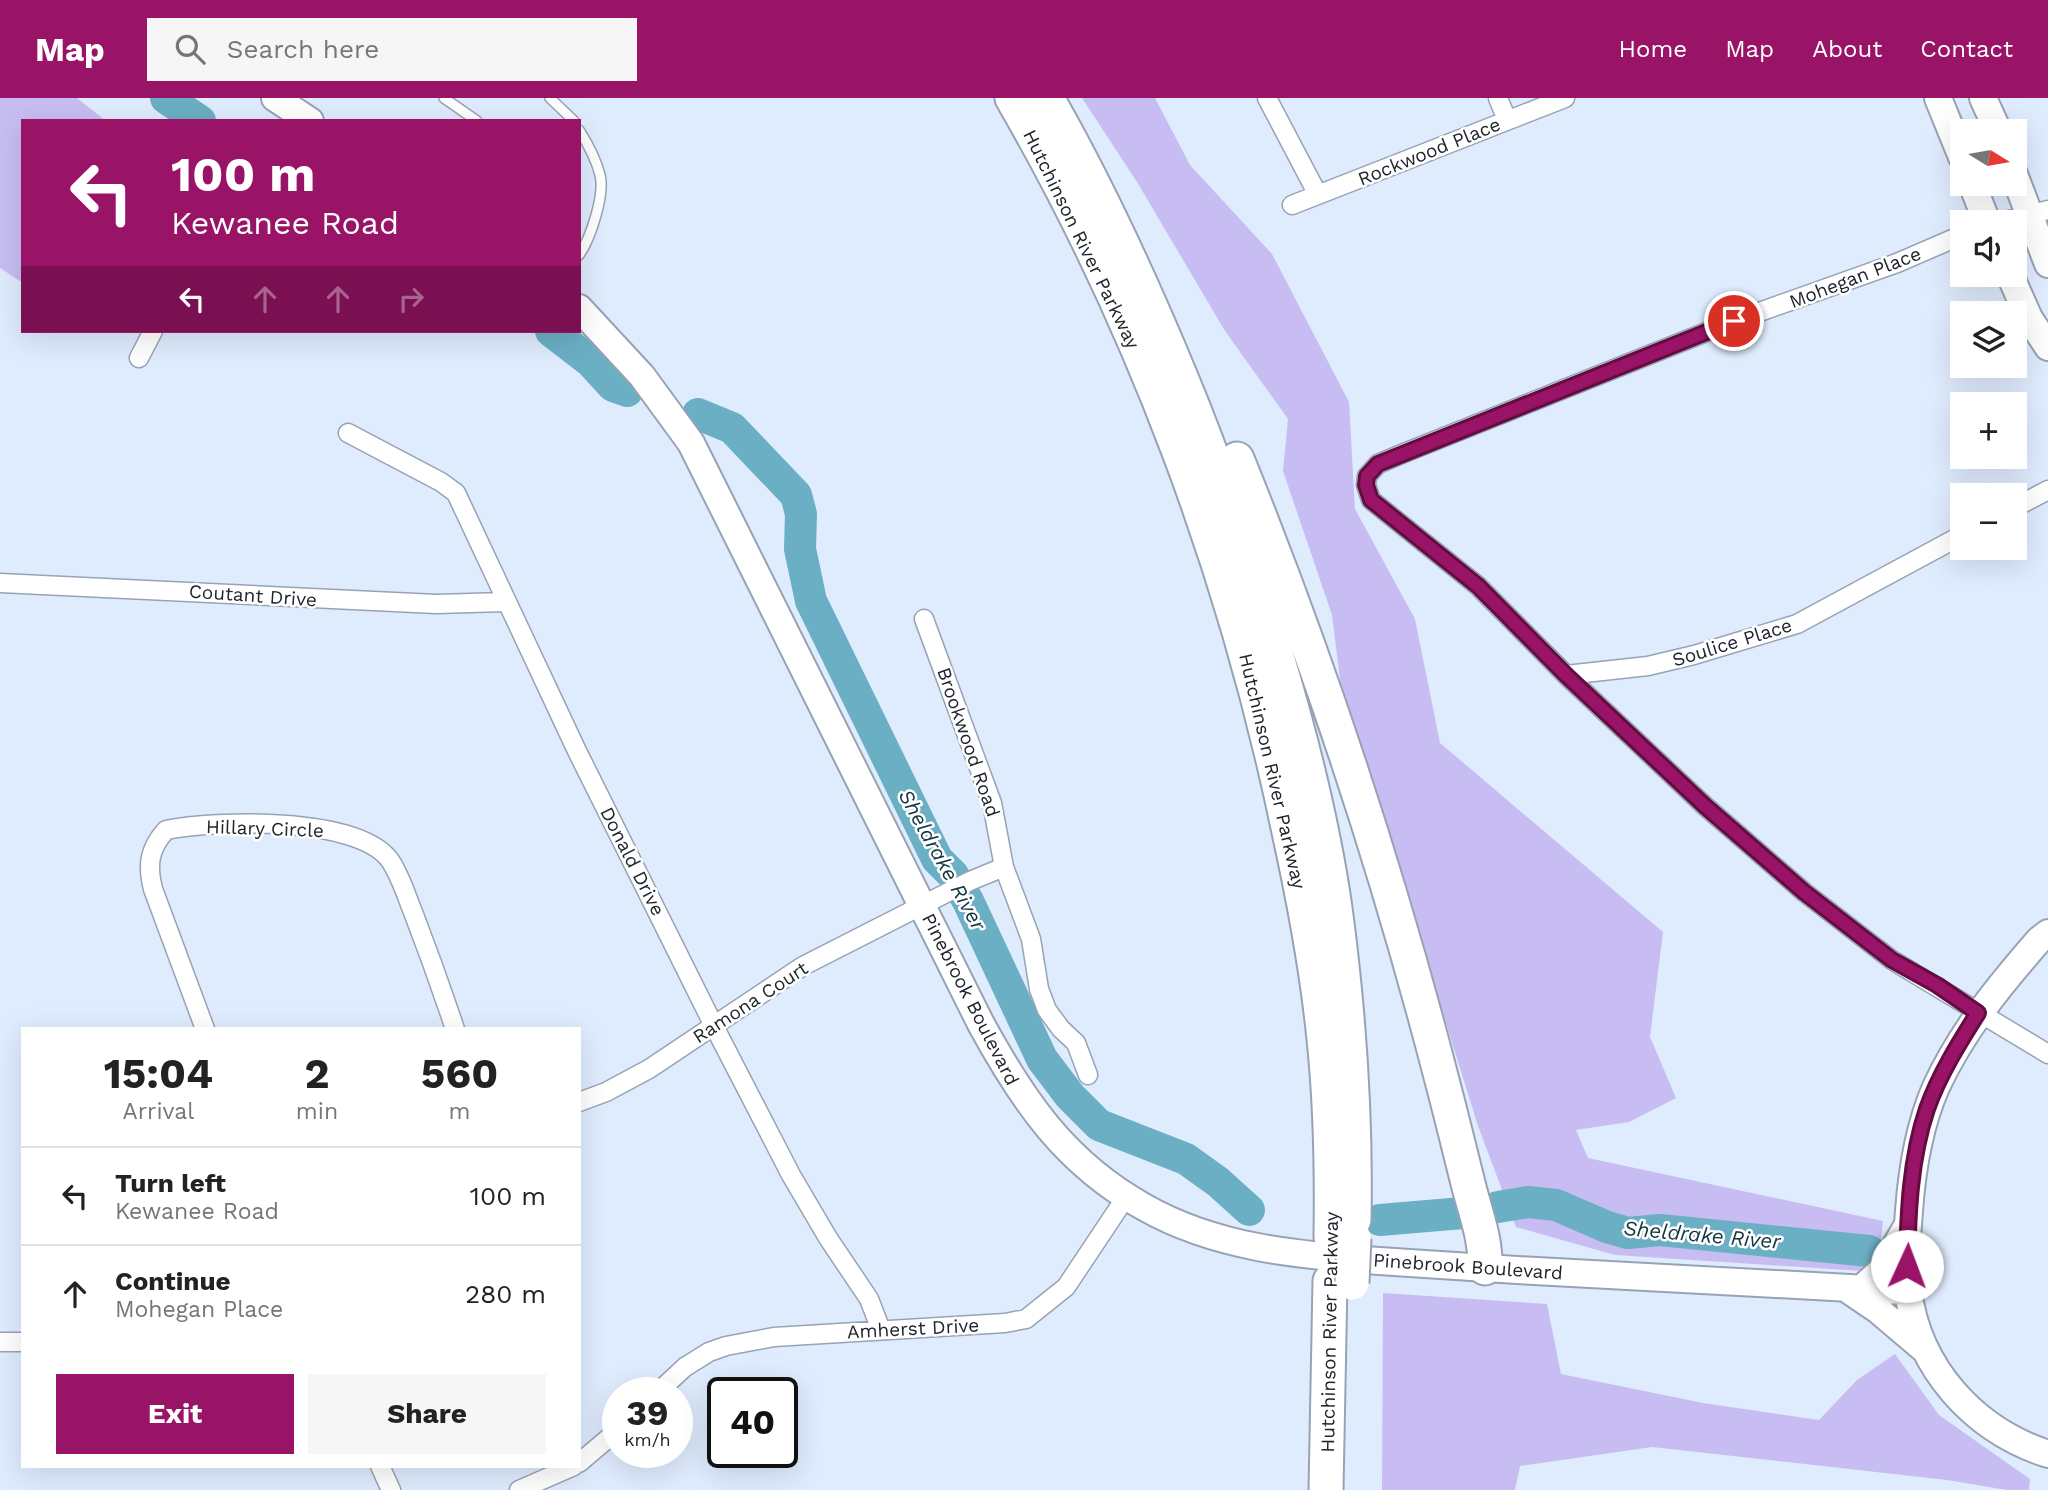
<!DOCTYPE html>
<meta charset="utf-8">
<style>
body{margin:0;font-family:"Work Sans",sans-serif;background:#f6f6f6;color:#222;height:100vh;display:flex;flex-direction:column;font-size:26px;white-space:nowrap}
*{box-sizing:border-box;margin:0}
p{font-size:23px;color:#767676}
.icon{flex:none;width:38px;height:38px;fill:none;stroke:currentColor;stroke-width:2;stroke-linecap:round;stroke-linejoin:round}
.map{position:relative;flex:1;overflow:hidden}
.sheet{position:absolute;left:21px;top:929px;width:560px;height:441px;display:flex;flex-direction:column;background:#fff;border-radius:0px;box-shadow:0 7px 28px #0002}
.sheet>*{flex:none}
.hud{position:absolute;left:21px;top:21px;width:560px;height:214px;border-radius:0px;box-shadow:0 7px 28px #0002;background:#991366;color:#fff;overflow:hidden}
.needle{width:46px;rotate:101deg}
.controls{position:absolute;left:1950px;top:21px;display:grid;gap:14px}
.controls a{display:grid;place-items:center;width:77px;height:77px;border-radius:0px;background:#fff;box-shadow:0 7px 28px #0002;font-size:35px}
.speed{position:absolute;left:602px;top:1279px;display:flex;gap:14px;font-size:35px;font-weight:700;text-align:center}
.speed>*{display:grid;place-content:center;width:91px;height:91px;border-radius:50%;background:#fff;box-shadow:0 7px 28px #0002;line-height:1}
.speed small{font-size:18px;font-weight:400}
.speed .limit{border:4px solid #111;border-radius:10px;background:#fff;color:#111}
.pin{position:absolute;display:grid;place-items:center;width:60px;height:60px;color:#fff;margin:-30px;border:4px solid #fff;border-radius:50%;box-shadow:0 2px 7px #0007}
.me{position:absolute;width:77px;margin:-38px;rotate:2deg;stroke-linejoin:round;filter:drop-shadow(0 0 5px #0008)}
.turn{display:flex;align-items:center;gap:24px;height:147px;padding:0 35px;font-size:32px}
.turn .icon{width:91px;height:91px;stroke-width:2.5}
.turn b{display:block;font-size:49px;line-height:60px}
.lanes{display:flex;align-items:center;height:66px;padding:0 35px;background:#0003;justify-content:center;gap:35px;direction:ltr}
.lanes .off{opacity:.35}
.eta{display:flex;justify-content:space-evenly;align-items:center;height:119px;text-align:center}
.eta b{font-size:42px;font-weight:700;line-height:49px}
.primary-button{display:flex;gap:14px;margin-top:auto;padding:14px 35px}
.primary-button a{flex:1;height:80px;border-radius:0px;background:#991366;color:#fff;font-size:28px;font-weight:700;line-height:80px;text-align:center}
.primary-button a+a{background:#f6f6f6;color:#222}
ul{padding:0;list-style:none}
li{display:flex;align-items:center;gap:21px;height:98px;padding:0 35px;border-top:2px solid #e0e0e0}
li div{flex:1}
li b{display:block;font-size:26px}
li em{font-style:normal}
header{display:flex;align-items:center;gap:42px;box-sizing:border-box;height:98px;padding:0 35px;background:#991366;color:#fff}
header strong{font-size:33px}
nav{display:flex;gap:38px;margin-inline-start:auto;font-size:24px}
.search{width:490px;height:63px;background:#f6f6f6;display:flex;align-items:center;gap:18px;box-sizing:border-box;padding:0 24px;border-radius:0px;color:#767676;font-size:26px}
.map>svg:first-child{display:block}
.green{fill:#c7bdf2}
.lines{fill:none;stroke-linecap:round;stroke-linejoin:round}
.river{stroke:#6bafc4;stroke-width:32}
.lane-casing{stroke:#97a3b4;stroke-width:12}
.street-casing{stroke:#97a3b4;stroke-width:21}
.secondary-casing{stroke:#97a3b4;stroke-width:30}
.highway-casing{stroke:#97a3b4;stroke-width:37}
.lane{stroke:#fff;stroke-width:9}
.street{stroke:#fff;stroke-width:18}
.secondary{stroke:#fff;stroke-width:26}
.highway{stroke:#fff;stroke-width:33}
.highway-bridge-casing{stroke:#97a3b4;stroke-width:37;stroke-linecap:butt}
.highway-bridge{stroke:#fff;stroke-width:33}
.route-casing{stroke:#630c42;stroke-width:18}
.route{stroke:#991366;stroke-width:12}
.labels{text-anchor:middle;stroke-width:5;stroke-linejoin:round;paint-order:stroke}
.street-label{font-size:19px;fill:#20242b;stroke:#fff}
.water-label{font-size:21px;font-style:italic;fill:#153740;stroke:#fff}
</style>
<header>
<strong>Map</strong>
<div class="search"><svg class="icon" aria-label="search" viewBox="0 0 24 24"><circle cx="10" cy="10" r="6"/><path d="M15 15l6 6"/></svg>Search here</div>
<nav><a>Home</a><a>Map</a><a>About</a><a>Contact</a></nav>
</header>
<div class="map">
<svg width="2048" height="1392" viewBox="0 0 2048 1392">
<rect width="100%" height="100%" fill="#dfecfe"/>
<!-- green -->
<path class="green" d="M0,0H77L106,23H23V185L0,170Z
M1082,0H1155L1190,67L1272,156L1349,304L1355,411L1415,521L1440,645L1663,834L1650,939L1676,1000L1629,1024L1576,1032L1588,1060L1883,1123L1877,1174L1615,1157L1516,1129L1478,1028L1399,774L1345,621L1332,517L1283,373L1288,321L1225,233L1137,84Z
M1383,1195L1547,1206L1561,1276L1703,1305L1819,1322L1857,1282L1895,1256L1939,1317L2030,1381L2029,1392H2007L1947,1382L1652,1349L1520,1368L1515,1392H1382Z"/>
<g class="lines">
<!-- river -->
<path class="river" d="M166,0L200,23
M551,233L590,263L613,288L627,293
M698,316L732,330L796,397L801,416L800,451L811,503L937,761L953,777L968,803L1042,961L1070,998L1099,1027L1186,1061L1218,1084L1249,1112
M1498,1109L1528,1104L1556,1107L1607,1129L1628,1135L1660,1132L1869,1153
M1380,1122L1463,1115"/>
<defs>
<path id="lane" d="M444,0L477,23
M550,0L574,23
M579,32C588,46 596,61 600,77C605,96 591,140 579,157"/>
<path id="street" d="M1267,0L1318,97
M1498,0L1507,22
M1292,107L1565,0
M2002,124L2048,112
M1962,137L1897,165L1734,223L1404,355L1378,366L1367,378L1366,387L1371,402L1478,488L1566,577L1705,708L1804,794L1892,862L2048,956
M139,260L153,233
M348,335L441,384L456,395L577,653L714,928L791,1077L828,1140L869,1201L881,1232
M2014,410L2048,392
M0,485L436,506L505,504
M924,521L992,705L1004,769L1031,841L1039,891L1047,912L1061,931L1076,945L1088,977
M1566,577L1648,568L1694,557L1797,526L1962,437
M205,931L153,791C147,767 149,751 166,732C215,722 355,718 389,761C400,776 406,797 413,814C428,853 442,892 455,931
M579,1004L606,994L649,971L803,868L970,783L1004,769
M0,1244H23
M657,1295L685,1269L709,1254L726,1248L774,1239L1005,1225L1026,1221L1066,1189L1126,1099
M579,1365L618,1332
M380,1368L391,1392
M519,1392L574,1368"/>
<path id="secondary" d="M275,0L310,23
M1938,0L1962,59
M1983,0L1998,33
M2014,76L2048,166
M1972,86L1987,124
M2010,177L2029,220L2048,249
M579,210L642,278L691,345L981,926C1023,1003 1065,1065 1144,1109C1216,1150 1298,1157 1379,1163C1425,1166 1471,1169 1517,1172C1647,1180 1778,1187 1909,1193
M2048,835L2039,842C1999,888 1962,933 1936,989C1919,1028 1912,1071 1909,1113C1907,1139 1905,1166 1908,1192C1918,1271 1974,1332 2048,1356
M1847,1191L1878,1212L1924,1251
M1861,1191L1881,1173L1906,1130"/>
<path id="highway" d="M1012,0C1143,226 1236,478 1289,734C1304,802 1317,871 1324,941C1331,1007 1332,1073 1331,1139
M1047,0C1098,89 1141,183 1180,277C1219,370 1250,465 1278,562C1302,643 1323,726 1335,810C1349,914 1356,1017 1354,1122
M1237,361C1320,566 1389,776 1444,990C1453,1024 1461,1058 1470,1093C1477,1119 1486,1143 1485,1170
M1326,1392L1330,1183"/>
</defs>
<!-- lane casing -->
<use href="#lane" class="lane-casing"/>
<!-- street casing -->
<use href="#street" class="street-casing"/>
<!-- secondary casing -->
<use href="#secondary" class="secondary-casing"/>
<!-- highway casing -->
<use href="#highway" class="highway-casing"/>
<!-- lane -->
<use href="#lane" class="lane"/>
<!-- street -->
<use href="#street" class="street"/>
<!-- secondary -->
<use href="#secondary" class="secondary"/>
<!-- highway -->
<use href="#highway" class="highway"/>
<defs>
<path id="highway-bridge" d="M1352,1185L1354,1140"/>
</defs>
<!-- highway-bridge casing -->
<use href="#highway-bridge" class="highway-bridge-casing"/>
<!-- highway-bridge -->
<use href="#highway-bridge" class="highway-bridge"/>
</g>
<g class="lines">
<defs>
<path id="route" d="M1734,223L1378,366L1367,378L1366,387L1371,402L1478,488L1566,577L1705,708L1804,794L1892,862L1937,887L1978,915C1959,945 1939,977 1927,1011C1910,1061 1908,1116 1907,1168"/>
</defs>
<!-- route casing -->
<use href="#route" class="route-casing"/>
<!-- route -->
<use href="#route" class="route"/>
</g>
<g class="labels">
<!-- street labels -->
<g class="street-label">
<text transform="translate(1429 53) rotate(-22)" y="7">Rockwood Place</text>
<text transform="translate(1082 141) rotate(64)" y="7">Hutchinson River Parkway</text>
<text transform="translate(1855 179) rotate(-21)" y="7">Mohegan Place</text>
<text transform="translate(253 497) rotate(4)" y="7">Coutant Drive</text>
<text transform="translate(1732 544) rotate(-17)" y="7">Soulice Place</text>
<text transform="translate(969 644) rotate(71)" y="7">Brookwood Road</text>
<text transform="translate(1273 673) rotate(77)" y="7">Hutchinson River Parkway</text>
<text transform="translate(265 730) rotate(2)" y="7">Hillary Circle</text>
<text transform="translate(633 763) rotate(63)" y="7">Donald Drive</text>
<text transform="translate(971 901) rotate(63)" y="7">Pinebrook Boulevard</text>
<text transform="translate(750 904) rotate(-33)" y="7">Ramona Court</text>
<text transform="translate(1468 1168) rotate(4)" y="7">Pinebrook Boulevard</text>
<text transform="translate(913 1230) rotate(-3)" y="7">Amherst Drive</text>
<text transform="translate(1329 1234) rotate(-89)" y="7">Hutchinson River Parkway</text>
</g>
<!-- water labels -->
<g class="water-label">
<text transform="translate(942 762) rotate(61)" y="7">Sheldrake River</text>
<text transform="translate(1702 1137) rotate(5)" y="7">Sheldrake River</text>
</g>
</g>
</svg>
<div class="controls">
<a><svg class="needle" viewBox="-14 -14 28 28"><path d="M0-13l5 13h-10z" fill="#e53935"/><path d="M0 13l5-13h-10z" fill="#767676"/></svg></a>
<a><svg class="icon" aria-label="sound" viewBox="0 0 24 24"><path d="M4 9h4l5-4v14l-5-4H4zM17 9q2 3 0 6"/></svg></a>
<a><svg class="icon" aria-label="layers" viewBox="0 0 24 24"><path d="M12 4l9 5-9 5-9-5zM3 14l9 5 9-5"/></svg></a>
<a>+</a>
<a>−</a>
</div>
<div class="speed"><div>39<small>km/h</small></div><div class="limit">40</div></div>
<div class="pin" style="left:1734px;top:223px;background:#d93025"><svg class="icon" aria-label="arrive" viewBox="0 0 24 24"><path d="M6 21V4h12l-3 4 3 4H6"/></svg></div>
<svg class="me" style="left:1907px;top:1168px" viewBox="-20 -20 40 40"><circle r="19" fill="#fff"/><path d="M0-13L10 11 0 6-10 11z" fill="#991366"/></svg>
<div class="hud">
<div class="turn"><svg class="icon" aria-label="left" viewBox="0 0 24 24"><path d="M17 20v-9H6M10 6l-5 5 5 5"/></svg><div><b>100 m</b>Kewanee Road</div></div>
<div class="lanes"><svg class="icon" aria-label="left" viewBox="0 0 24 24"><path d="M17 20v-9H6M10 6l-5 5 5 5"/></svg><svg class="icon off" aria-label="ahead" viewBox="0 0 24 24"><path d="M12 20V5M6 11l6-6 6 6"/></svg><svg class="icon off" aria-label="ahead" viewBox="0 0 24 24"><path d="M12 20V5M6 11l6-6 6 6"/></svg><svg class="icon off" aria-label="right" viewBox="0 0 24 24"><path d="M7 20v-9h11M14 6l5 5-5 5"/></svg></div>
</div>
<section class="sheet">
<div class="eta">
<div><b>15:04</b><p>Arrival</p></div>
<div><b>2</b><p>min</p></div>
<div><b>560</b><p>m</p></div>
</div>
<ul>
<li><svg class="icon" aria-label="left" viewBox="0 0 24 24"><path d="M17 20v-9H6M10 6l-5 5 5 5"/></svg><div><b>Turn left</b><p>Kewanee Road</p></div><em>100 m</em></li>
<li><svg class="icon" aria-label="ahead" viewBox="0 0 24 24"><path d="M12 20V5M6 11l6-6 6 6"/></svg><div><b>Continue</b><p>Mohegan Place</p></div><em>280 m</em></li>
</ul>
<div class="primary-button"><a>Exit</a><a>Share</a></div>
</section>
</div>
